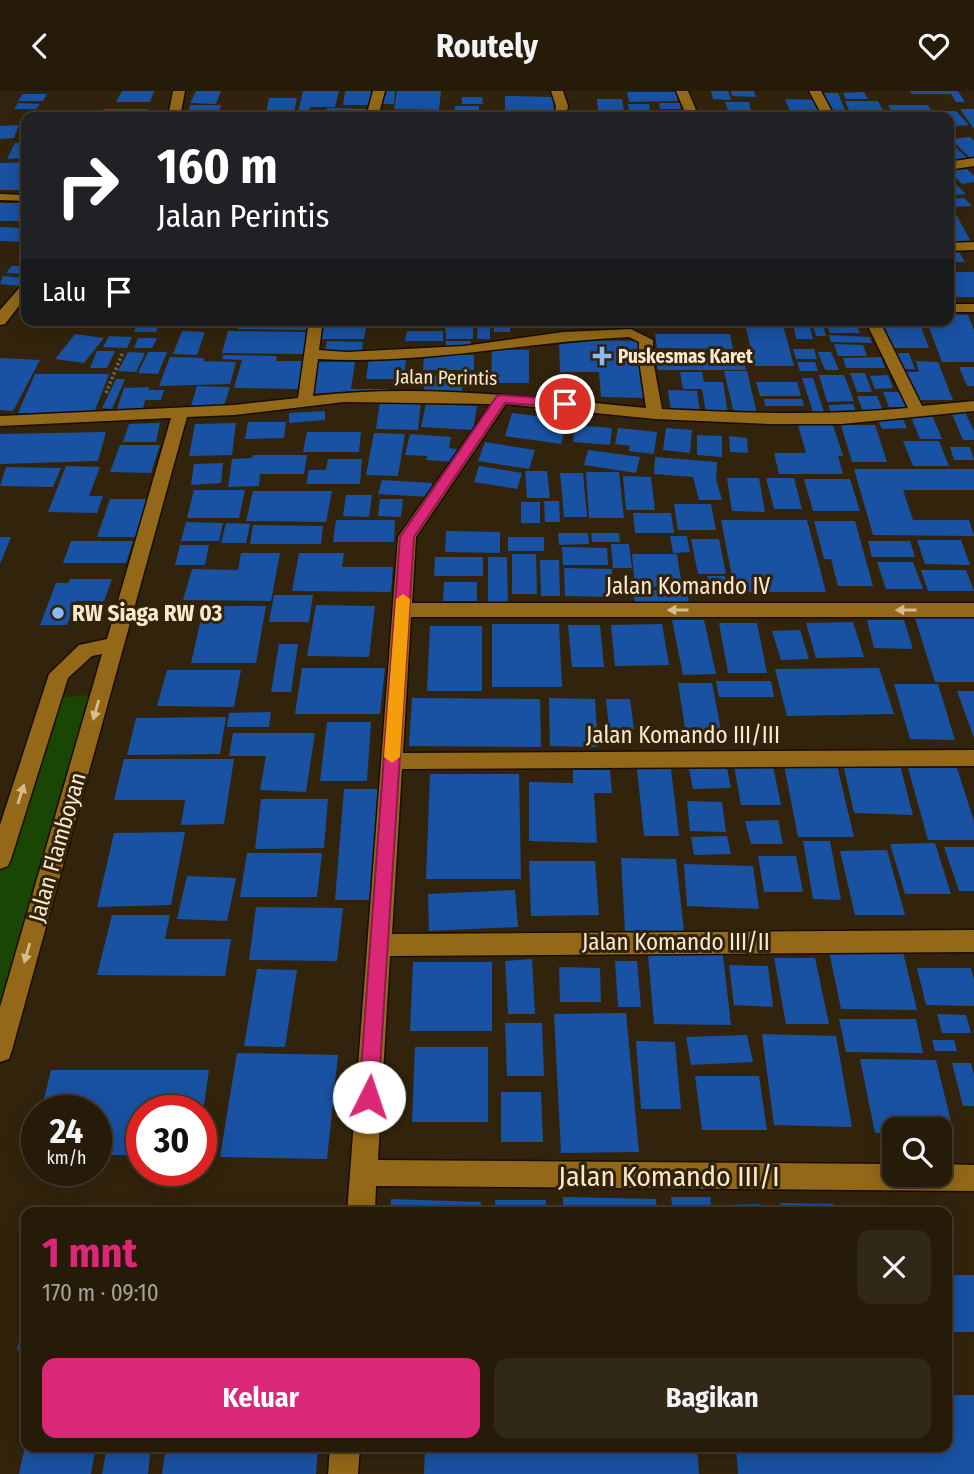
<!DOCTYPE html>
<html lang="id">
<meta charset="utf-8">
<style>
body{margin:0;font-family:"Fira Sans Condensed",sans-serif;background:#322817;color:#f1f3f6;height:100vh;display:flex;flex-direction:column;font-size:26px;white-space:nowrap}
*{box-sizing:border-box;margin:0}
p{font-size:23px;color:#a4a19c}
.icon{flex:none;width:38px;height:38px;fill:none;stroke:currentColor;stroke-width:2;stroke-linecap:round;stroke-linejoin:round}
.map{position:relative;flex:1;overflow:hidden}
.drawer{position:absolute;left:21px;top:1116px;width:931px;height:245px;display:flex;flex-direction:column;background:#261b09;border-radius:14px;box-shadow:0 4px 18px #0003,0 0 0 2px #42392a}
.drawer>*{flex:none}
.banner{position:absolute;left:21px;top:21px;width:933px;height:214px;border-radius:14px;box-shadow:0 4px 18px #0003,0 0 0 2px #42392a;background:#202124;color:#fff;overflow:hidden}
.fabs{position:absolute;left:882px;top:1026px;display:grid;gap:14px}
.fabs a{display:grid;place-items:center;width:70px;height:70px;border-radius:14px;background:#261b09;box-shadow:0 4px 18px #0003,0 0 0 2px #42392a;font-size:35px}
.speed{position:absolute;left:21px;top:1004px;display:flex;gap:14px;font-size:35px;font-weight:700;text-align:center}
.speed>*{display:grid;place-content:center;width:91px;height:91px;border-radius:50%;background:#261b09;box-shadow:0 4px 18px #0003,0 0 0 2px #42392a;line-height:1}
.speed small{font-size:18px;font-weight:400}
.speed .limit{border:10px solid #d22;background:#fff;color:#111}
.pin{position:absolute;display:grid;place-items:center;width:60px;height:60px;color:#fff;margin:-30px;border:4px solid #fff;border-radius:50%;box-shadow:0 2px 7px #0007}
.me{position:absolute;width:77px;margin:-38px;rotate:4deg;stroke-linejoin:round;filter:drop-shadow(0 0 5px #0008)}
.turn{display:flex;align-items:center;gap:24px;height:147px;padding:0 21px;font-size:32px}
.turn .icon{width:91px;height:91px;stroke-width:2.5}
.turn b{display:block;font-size:49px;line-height:60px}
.then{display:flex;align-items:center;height:66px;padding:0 21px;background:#0003;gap:14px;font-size:26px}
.round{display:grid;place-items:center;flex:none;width:74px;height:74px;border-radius:14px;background:#322817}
.overview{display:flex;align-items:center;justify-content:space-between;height:119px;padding:0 21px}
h1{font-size:42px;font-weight:700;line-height:52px;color:#db2777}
.action{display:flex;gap:14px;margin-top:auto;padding:14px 21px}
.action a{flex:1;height:80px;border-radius:14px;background:#db2777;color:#fff;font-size:28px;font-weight:700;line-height:80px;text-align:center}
.action a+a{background:#322817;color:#f1f3f6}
header{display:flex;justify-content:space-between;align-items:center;height:91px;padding:0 21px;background:#261b09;font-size:32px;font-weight:700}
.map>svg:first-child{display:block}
.green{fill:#1a4604}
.building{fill:#1952a2}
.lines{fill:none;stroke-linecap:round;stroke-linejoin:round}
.service-casing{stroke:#190c00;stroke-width:3}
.minor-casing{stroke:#190c00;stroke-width:3}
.path{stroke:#6f5f46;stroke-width:3.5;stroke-dasharray:2.5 2.5;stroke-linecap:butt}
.service{fill:#936818;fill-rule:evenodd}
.minor{fill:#936818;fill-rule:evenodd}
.oneway{fill:#d7bc8e}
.route{fill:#db2777;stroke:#8e194d;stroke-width:2}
.slow{fill:#f59e0b}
.poi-dot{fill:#8cb9fc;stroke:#32240c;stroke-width:2.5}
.labels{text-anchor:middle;stroke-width:6;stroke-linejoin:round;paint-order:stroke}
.far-poi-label{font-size:19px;font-weight:bold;fill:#fce9cd;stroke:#32240c;text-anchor:start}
.far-street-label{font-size:19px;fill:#fce9cd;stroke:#32240c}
.street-label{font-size:23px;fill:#fce9cd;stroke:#32240c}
.poi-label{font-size:23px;font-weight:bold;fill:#fce9cd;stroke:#32240c;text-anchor:start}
.near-street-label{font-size:28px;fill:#fce9cd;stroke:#32240c}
</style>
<header><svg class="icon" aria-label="back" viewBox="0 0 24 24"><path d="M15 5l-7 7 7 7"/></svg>Routely<svg class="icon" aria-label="heart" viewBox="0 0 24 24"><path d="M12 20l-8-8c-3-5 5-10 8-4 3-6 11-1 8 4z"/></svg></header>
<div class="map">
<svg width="974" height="1383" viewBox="0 0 974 1383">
<rect width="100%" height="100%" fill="#32240c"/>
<!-- green -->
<path class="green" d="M89,604L99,607L0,959V766L53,607Z"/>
<!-- building -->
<path class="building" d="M122,0H154L150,11H116Z
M196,0H221L216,13L190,12Z
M303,0H339L335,16H310L309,21H298Z
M345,0H371L369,14H343Z
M380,0H395L394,13H379Z
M397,0H441L439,19L394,18Z
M711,0H728L731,9L713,8Z
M731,0H754L756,6L732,5Z
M910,0H958L965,11H956L951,3H912Z
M627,1H676L678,10L629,11Z
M864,1L868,8H846L843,2Z
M818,2H838L845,19H825Z
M23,3H47L43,10H18Z
M505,5L553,6L554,22H505Z
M462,6H482L483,13H462Z
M269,7H297L293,26H265Z
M597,8H622L624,19H598Z
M785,8L817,9L822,22H805L807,26H776L775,22L791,23Z
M845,10H878L883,19H849Z
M725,11H749L751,19H728Z
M18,12L40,13L36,18H14Z
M659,12H680L681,18H660Z
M628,13H649L650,20H629Z
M190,14H221L218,24H187Z
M888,14H928L934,24H893Z
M455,15H479V21H454Z
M327,17L368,18L366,26H324Z
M104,18H148L144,26H99Z
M960,18H974V38Z
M742,20H771L774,26H745Z
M942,20H956L969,34L954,35Z
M646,21H680L681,26H648Z
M855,21H886L889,26H858Z
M428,22V26H381V23Z
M609,22H639L640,26H610Z
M19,34L14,47L0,48V35Z
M970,46L974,50V66H969L951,48Z
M948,49L968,68L953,69L948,65Z
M26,51V67L7,68L15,52Z
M26,71V99H0V72Z
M967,78L974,85V91L962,93L949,80Z
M948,86L966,103L948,105Z
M964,107L972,115L952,116L948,113V108Z
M0,112H26V130H0Z
M948,120H954L973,154H953L948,146Z
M0,136L26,137V151L0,150Z
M948,161H959L965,171H948Z
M12,175H26V183L6,182Z
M948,181H974V206H956L948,192Z
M3,185L26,187V188L21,195L0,193Z
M948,223L968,224L974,239V271H942L926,229H948Z
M182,229H236L233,237L179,236Z
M241,229H310L308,239L238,238Z
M323,229H367L364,248H319Z
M445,229H473V248H446Z
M478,229H490V248H477Z
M494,229H510V241H494Z
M545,229H573V236H545Z
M138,230H160L156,241H134Z
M793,231L809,232L813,248H796Z
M812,232H822L826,245H816Z
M882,232L920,233L929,257H890Z
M745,233L783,234L794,275H755Z
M857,234L860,242H830L827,235Z
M182,240L205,241L197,264L173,263Z
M228,240L308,241L304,263L222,262Z
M407,240H443V250H405Z
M75,243L104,247L84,272L55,268Z
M655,243H730L733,258L657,257Z
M829,244L870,246L872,252L831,251Z
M109,245L132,246L127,257L103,256Z
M138,247H157L152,257H134Z
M559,249L642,250L648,307L601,306L599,281H560Z
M327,250L363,251L362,261H325Z
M446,250H471V257L446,256Z
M834,253L863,254L867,265H838Z
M492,258L529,259V292H491Z
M793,258H814L817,268H796Z
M97,260H115L107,277H90Z
M128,261L145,262L136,281L118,280Z
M148,261H167L158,283L138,282Z
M818,261H831L839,279H825Z
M741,262L746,279H658L655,263Z
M891,262H909L915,278H897Z
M223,264L277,265L276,270H305L299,298L234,297L242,269L222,268Z
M424,264H474V279H423Z
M170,266L204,267L203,270L236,271L230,293L159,295Z
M881,266L885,277H846L843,267Z
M0,267L40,269L13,320L0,319Z
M369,267L406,268L404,288H366Z
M916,270L938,271L953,309H915L906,281H919Z
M316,271H355L351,298H388V304L310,302Z
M797,271H815L818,280H800Z
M959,276H974V295H967Z
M724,280H747L757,323H734Z
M680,281H702L704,291H723L728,323L706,322L702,298H683Z
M850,282H865L872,301H857Z
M35,283H109L94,322H18Z
M819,284H844L854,310L827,311Z
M888,284L893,297L875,298L870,285Z
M425,285H462V301H424Z
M802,287H813L824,321H813Z
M116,288H125L112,318L102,317Z
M756,291H797L801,305H760Z
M197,295L230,296L224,315H191Z
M149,296L148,299H164L161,309H145L143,318H117L124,297Z
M668,299L697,300L700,321H671Z
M883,301H902L908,316H889Z
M857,305H877L883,320H863Z
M764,308H802L804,315H765Z
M380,310L421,311L418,339L376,338Z
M426,313L477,315L473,339L421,336Z
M853,313L857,323H832L828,314Z
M325,320V329L289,332V322Z
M951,321H965L974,340V349H963Z
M512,322L567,329L561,353L505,345Z
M911,326H933L942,348H920Z
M903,328L907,337L882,338L878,329Z
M248,331H286L284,347L245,348Z
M160,332L156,351H123L129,333Z
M236,332L232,364L189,365L195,333Z
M575,334L612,337L610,354L573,351Z
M798,334H833L843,365H838L843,383H779L774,362H806Z
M841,334H875L887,371H852Z
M618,337L657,341L654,363L629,360L630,355L615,353Z
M666,337L692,339L690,362L663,359Z
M106,341L98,370L0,373V343Z
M307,341H361L359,361H303Z
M374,342L405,343L398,385L366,384Z
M410,343L451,346L449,357L457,358L455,371L426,369L427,365L405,364Z
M697,344L722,345V366L697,364Z
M729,345L747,347L748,362L730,361Z
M903,350H939L949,375H913Z
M485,351L535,359L529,378L478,370Z
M120,354H160L151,382L110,381Z
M950,356H970L974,369H954Z
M588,359L640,366L636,382L584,374Z
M253,364H307L304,383H260L259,395L228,396L232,368L252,367Z
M655,366L717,371L716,388L722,409H699L693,386L654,383Z
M328,368H362L360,393H306L309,379H326Z
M223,372L221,392L191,394L194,373Z
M66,375L100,376L89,405H103L97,422L48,421Z
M479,375L522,382L517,398L474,391Z
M6,376L61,377L53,396L0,395Z
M854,378H974V399H903L913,429H969L974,445L873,444Z
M525,380H547L550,407H527Z
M586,381H619L624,427H589Z
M560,382H583L587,426H564Z
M623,385L651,386L655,419H626Z
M727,387H759L765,421L732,420Z
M766,387H794L802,418H774Z
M804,388H850L860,420H813Z
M382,389L432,392L430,406L378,403Z
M194,399H245L239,427H187Z
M253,400H332L326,431L246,430Z
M346,404H372L369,426L343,425Z
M110,408H147L136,446H97Z
M380,408H403L401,426L378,425Z
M544,410H559L560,431H545Z
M521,411H540V432H521Z
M674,413H711L716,439H678Z
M633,422H671L674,442H635Z
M336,429H395L394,451H333Z
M721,429H807L826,501H735Z
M814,430H855L873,495H838L831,468H824Z
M186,431L223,432L219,450H181Z
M226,432L250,433L246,452H221Z
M253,434L323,435L321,453H250Z
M446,440L500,441V462L445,461Z
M558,442H588L589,453L559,454Z
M591,442H619L620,451H592Z
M670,445H687L690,461L673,462Z
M0,446H11L0,473Z
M508,446H544V460H508Z
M691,448H719L726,483H698Z
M917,449H961L970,474L925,473Z
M71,450H133L126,472H63Z
M868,450H910L915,466H872Z
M611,453H629L632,477H613Z
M180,454H209L205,474H175Z
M562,456L607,457L608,474H563Z
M241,462H280L271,510L183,509L192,478L238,479Z
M299,462H344L342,476H393L391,501L292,500Z
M512,463H536L537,503H512Z
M632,463H677L682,496H635Z
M435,466H483V485H434Z
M488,466H507L508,515H488Z
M540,469H559L560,505H541Z
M877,471H913L923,498H886Z
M564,477L612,478L613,506L565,505Z
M921,479H966L974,500H928Z
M707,485H725L728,498H709Z
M70,488H112L104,510H76L67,534H40L56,492H68Z
M444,491H477V510H443Z
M633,499H687L689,512H635Z
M274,504H313L309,531H269Z
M316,514L375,515L369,566L307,565Z
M204,515H266L256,572H191Z
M915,527H974V591H935Z
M672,529H704L716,583L683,584Z
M867,529H904L913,558L874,557Z
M853,531L864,566L816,567L806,532Z
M719,532H757L767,582H728Z
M492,533H559L562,596H492Z
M662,533L669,574L615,575L611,534Z
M568,534H600L604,576H572Z
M430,535H482V600H427Z
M800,539L809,568L781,569L772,540Z
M279,553H298L291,601H271Z
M302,577H385L380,623H295Z
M879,577L894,623L787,625L775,578Z
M167,579H241L234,616L157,615Z
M716,590H771L774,606H719Z
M678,592H712L722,644H686Z
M894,593H938L955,649L910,648Z
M957,600H974V647Z
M412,607L540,608L541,656L409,655Z
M549,607L595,608L598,656L550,655Z
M606,608H630L634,638H609Z
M271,621L269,636H227L229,622Z
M226,626L220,663L127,664L136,627Z
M327,631H371L367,690H320Z
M233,642H315L306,701L260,699L266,665H229Z
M124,668H234L224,733L181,734L185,709H114Z
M726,672L731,697L693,698L688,673Z
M843,673L900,674L913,724L854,722Z
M784,674H837L854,746H798Z
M734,675H773L781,714H741Z
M908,677H957L974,730V749H928Z
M637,678H671L679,745H644Z
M573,679H610L612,702H594L597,752L529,750V691L573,692Z
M430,683H519L521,788H426Z
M344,698H379L374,809H335Z
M261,708H328L324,757L255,758Z
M687,710L722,711L726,741L690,740Z
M778,729L783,753H751L745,730Z
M185,741L171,814L97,816L114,742Z
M727,745L731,763L694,764L691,746Z
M803,750H830L841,809L813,808Z
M935,752L951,803H905L890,753Z
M944,756H974V800H959Z
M887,759L905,824H855L840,760Z
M247,762H322L317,806H240Z
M758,765H796L803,801H764Z
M621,767L676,768L684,841L625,840Z
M529,770H595L599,824L531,825Z
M684,773L753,775L759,818L687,815Z
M187,785L236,787L227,830L177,828Z
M515,799L518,836L429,840L428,803Z
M256,816L343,817L337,870L249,869Z
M112,824H170L165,848H231L225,885L97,884Z
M829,860L903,861L917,919L841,918Z
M648,863L723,864L731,934L654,933Z
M774,867H815L829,933H786Z
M532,868L535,923H508L505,870Z
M615,870H637L641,916H618Z
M413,871H492V940H410Z
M729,874L768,875L773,916L734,914Z
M559,876L600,877L601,911H560Z
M917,877H971L974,889V915L926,914Z
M257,878L297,879L285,956L244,955Z
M626,922L639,1061L561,1062L554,923Z
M937,923L966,924L971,942H942Z
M839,928H916L923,962L846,961Z
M505,932H542L544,985H507Z
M762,943L836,945L852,1036L774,1034Z
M747,944L753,971L691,974L686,946Z
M932,949H954L957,960H935Z
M636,950L675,951L681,1018H641Z
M415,956H488V1031H412Z
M237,962L338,964L327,1068L220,1066Z
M860,968L936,969L954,1043H940V1038H894V1042H875Z
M952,972H971L974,984V1015H963Z
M51,979H209L203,1020H142V1064H96V1020H41Z
M695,985H759L767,1039H702Z
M501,1001H541L543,1051H501Z
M563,1106L656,1108L657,1122H563Z
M671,1106H710L712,1122H673Z
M391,1108L481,1111V1122H390Z
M495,1109H546V1122H495Z
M780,1112L834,1113L835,1122H782Z
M760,1113L761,1122H723L722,1114Z
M845,1117H894L895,1122H846Z
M947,1184H974V1241H947Z
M25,1222L26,1259H17Z
M947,1304H974V1383H738L736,1356H947Z
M25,1356H96L91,1383H19Z
M107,1356H151L148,1383H102Z
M166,1356H318L316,1383H162Z
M425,1356H697L699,1383H424Z"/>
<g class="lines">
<defs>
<path id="service" d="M0,103L26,104V110L0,109Z"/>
<path id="minor" d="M173,0H185L180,26H168Z
M373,0H385L378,26H366Z
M551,0H563L568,15L566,26H554L556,15Z
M676,0H688L699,26H687Z
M809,0H821L835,26H823Z
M974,67V75L948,79V71Z
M974,151V159L948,160V152Z
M26,194V206L5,233L0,234V219L21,195Z
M948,213H974V221H948Z
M309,229H323L319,259L346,261L464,255L563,241L631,238L653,249V269L662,318C745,322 825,325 908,317L865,229H879L922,315L974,310V320L842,333H770L655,328L506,313L416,446L412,512H974V526H411L403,662L974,659V675L402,678L392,843L974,839V861L390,865L378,1069L894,1073V1083H940V1073L974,1074V1100L376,1095L375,1122H347L398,446L491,313L344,311L234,324L187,326L12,959L9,968L0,971V916L102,563L92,565L68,587L11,768L8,775L0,778V734L49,583L79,554L107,548L171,327L0,335V325L234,314L298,307ZM629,246L639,251V269L646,317C539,307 420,292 313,305L318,268C422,274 525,251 629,246Z
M330,1356H360L358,1383H328Z"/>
</defs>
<!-- service casing -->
<use href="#service" class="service-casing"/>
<!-- minor casing -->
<use href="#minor" class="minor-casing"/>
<!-- path -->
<path class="path" d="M106,302L123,261"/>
<!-- service -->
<use href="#service" class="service"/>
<!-- minor -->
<use href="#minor" class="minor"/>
</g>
<!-- one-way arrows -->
<defs><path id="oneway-solid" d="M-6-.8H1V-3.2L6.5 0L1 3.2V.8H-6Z" transform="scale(1.75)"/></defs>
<g class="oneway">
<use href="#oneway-solid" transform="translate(678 519) rotate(180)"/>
<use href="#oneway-solid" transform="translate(906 519) rotate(180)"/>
<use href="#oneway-solid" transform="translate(96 619) rotate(106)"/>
<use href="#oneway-solid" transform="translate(21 703) rotate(-72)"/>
<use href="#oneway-solid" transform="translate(27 862) rotate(106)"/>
</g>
<!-- route -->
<path class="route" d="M502,304L565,309L570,313L565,316L505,312L414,446L378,1006L375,1013L369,1016L362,1013L359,1006L400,446L497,305Z"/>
<!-- slow -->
<path class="slow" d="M403,503L410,508L400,666L392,672L384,666L396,508Z"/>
<!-- markers -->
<g class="poi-dot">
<path d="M598.5 254.5h7v7h7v7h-7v7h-7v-7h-7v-7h7z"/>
<circle cx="58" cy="522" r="7"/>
</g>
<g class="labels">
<!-- far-poi labels -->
<g class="far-poi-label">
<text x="618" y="272">Puskesmas Karet</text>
</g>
<!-- far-street labels -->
<g class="far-street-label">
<text transform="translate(446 286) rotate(1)" y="7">Jalan Perintis</text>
</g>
<!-- street labels -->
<g class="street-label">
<text x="688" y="503">Jalan Komando IV</text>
<text x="683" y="652">Jalan Komando III/III</text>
<text transform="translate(57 756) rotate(-74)" y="8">Jalan Flamboyan</text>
<text x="676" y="859">Jalan Komando III/II</text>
</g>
<!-- poi labels -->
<g class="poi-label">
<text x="72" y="530">RW Siaga RW 03</text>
</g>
<!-- near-street labels -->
<g class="near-street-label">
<text x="669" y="1095">Jalan Komando III/I</text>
</g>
</g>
</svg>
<div class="fabs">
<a><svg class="icon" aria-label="search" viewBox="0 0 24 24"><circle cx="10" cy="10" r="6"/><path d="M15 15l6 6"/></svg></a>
</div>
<div class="speed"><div>24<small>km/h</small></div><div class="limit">30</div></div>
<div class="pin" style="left:565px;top:313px;background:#d93025"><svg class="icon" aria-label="arrive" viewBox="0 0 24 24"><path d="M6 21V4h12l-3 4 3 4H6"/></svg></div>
<svg class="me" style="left:369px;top:1006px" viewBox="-20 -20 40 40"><circle r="19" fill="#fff"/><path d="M0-13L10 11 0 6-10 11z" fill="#db2777"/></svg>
<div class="banner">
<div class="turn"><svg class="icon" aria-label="right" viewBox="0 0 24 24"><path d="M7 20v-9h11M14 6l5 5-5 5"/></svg><div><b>160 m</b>Jalan Perintis</div></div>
<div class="then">Lalu<svg class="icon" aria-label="arrive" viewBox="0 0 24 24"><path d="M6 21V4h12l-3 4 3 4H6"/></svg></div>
</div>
<section class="drawer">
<div class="overview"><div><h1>1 mnt</h1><p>170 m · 09:10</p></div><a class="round"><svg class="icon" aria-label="close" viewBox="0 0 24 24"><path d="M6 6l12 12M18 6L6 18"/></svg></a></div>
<div class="action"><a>Keluar</a><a>Bagikan</a></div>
</section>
</div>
